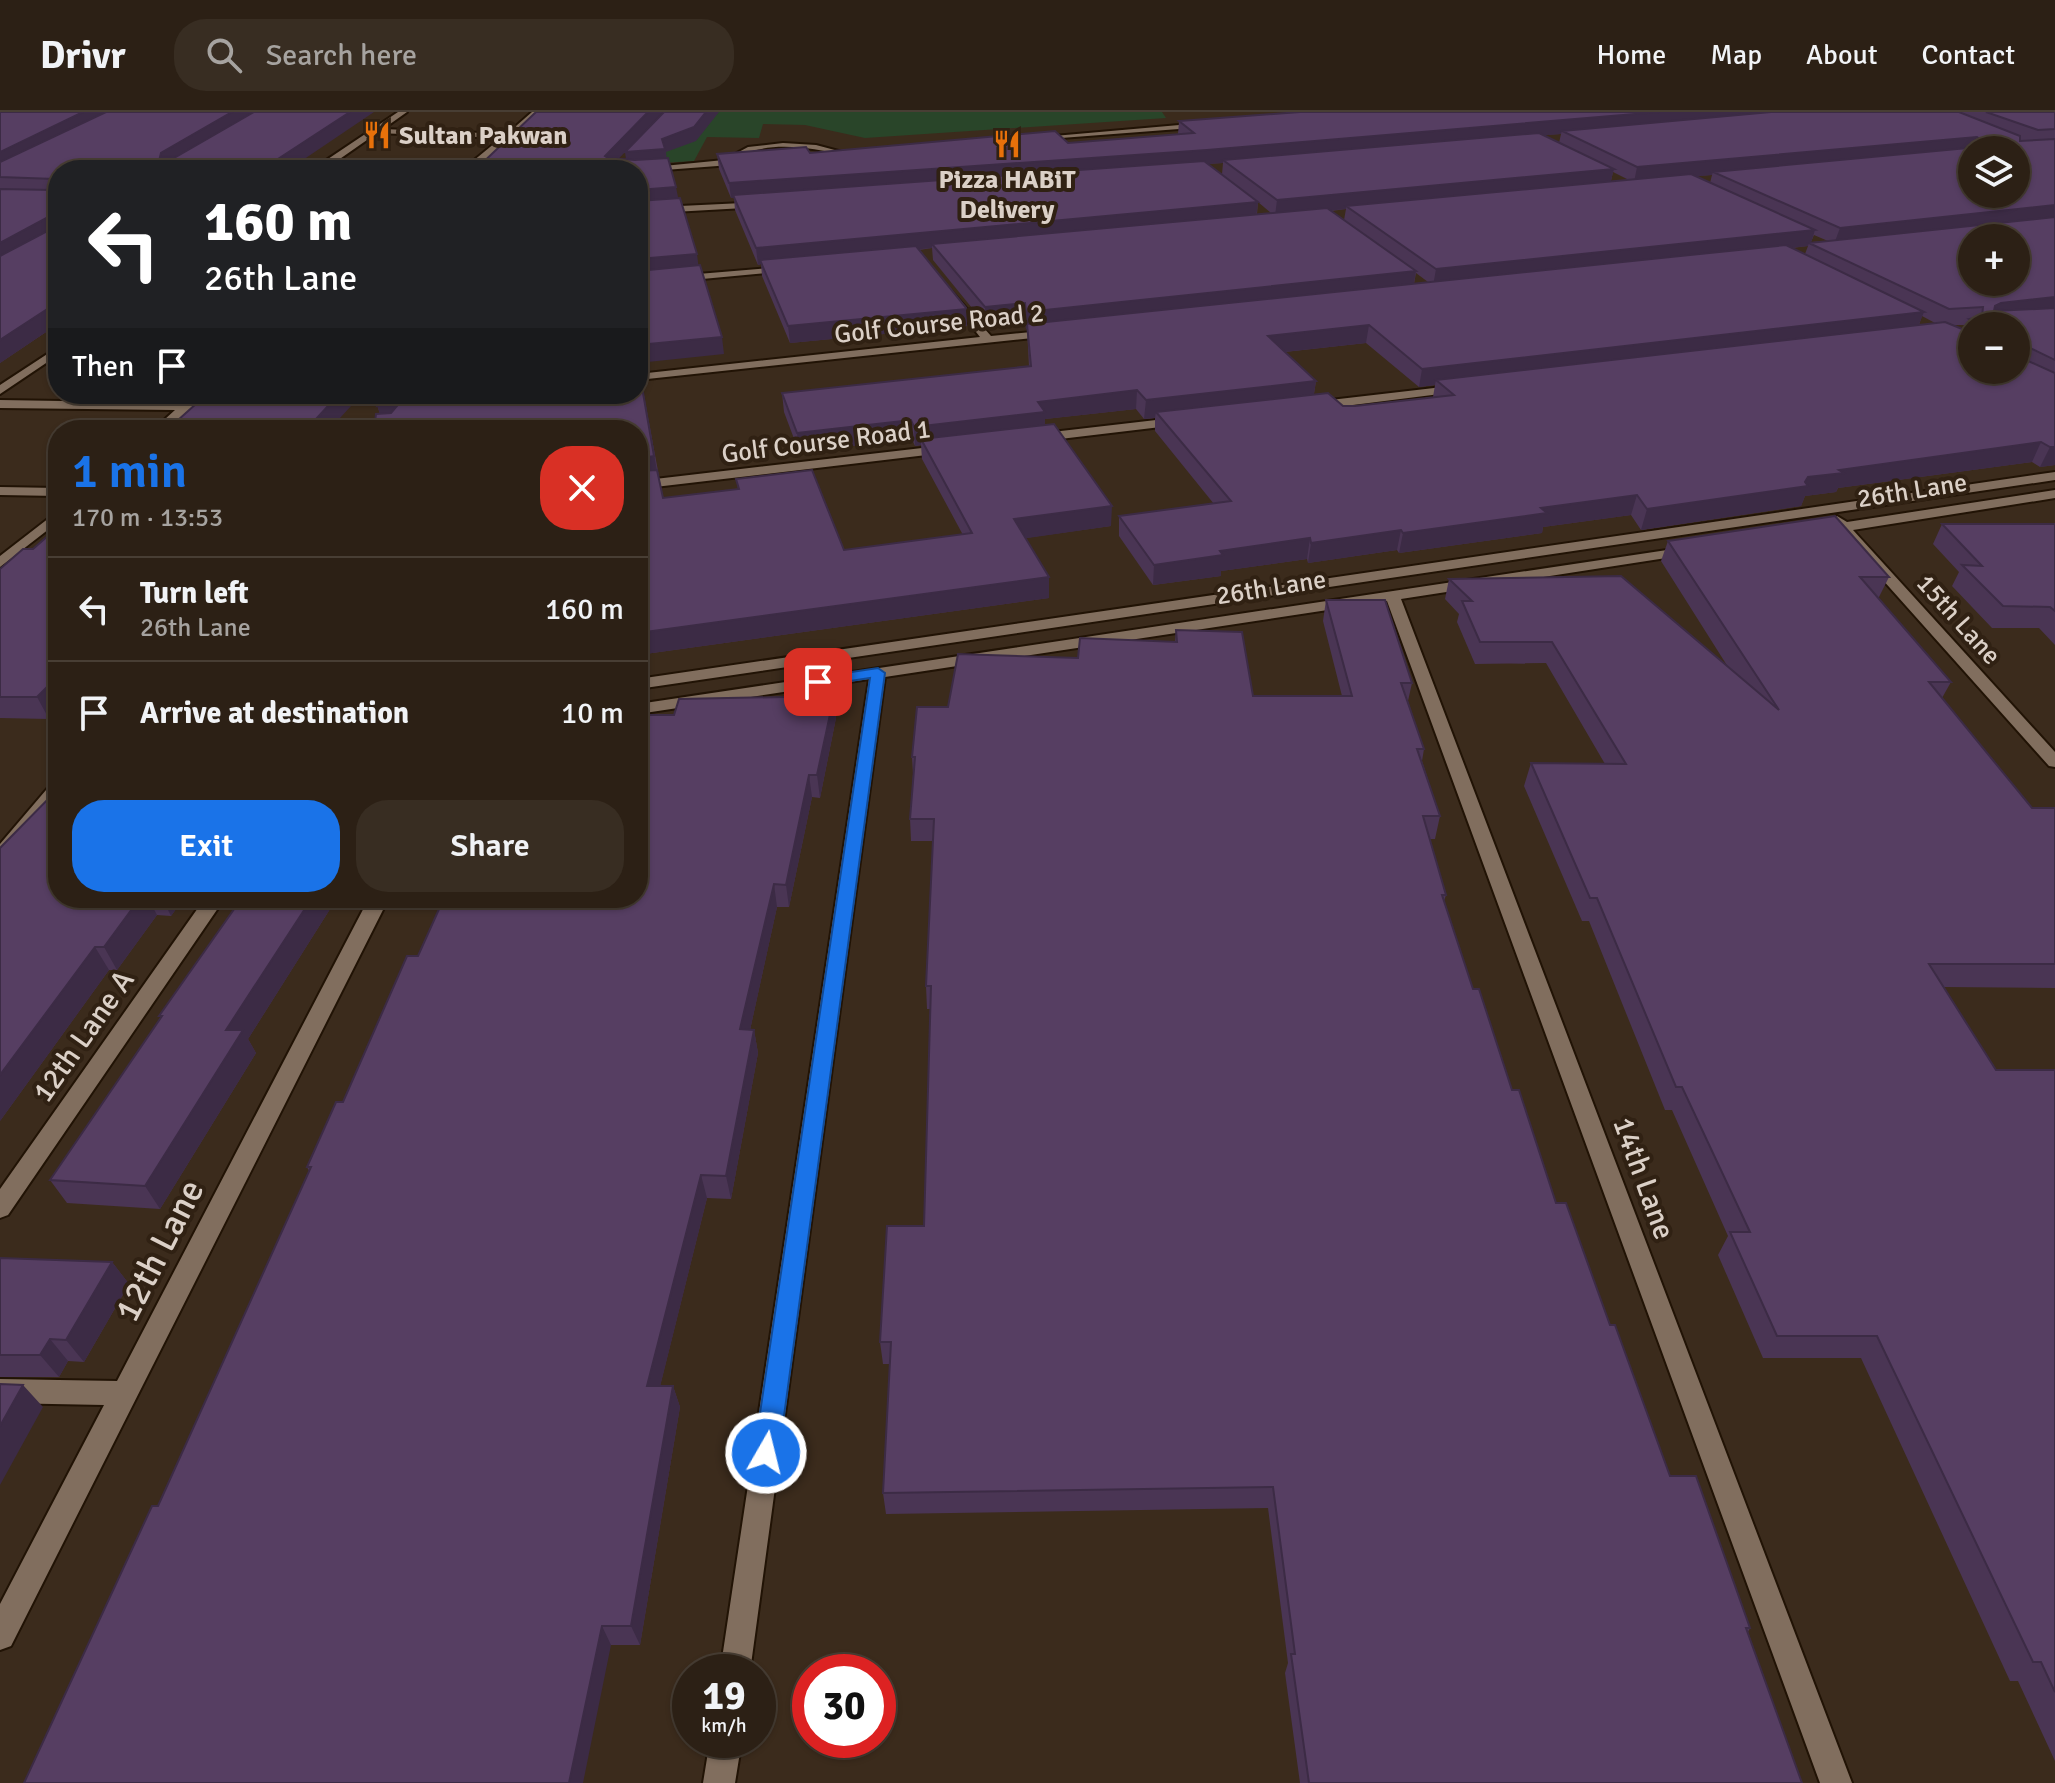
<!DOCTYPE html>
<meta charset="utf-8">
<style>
body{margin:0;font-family:Signika,sans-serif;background:#382d22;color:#f1f3f6;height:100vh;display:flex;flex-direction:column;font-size:30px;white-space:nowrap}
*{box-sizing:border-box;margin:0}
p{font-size:26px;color:#a6a3a0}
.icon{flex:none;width:44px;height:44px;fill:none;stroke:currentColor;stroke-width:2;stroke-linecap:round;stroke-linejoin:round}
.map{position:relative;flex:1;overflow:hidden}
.sheet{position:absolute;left:48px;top:308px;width:600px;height:488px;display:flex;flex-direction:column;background:#2c2015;border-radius:32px;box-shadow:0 2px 6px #0004,0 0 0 2px #483e34}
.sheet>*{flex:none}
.top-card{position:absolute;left:48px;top:48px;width:600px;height:244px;border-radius:32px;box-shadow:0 2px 6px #0004,0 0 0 2px #483e34;background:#202124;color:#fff;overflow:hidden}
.controls{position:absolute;left:1958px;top:24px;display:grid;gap:16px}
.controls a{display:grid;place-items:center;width:72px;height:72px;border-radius:50%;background:#2c2015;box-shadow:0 2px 6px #0004,0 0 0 2px #483e34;font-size:40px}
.speed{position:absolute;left:672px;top:1542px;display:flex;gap:16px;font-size:40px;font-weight:700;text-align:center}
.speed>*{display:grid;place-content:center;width:104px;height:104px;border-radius:50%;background:#2c2015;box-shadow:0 2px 6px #0004,0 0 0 2px #483e34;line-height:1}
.speed small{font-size:20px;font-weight:400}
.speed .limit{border:12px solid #d22;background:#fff;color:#111}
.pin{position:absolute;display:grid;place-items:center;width:68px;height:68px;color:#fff;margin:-34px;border-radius:16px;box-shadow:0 4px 12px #0006}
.me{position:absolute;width:88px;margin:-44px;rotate:8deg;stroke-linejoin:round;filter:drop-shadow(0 0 6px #0008)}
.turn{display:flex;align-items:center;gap:28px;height:168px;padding:0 24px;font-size:36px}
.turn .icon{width:104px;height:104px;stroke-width:2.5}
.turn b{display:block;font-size:56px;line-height:68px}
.then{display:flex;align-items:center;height:76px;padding:0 24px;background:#0003;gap:16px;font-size:30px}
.round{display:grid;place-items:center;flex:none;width:84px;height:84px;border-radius:32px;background:#382d22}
.summary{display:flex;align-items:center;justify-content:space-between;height:136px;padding:0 24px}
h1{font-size:48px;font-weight:600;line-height:60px;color:#1a73e8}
.primary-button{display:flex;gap:16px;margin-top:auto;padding:16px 24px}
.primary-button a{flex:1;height:92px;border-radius:32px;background:#1a73e8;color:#fff;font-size:32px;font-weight:600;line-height:92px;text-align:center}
.primary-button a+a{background:#382d22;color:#f1f3f6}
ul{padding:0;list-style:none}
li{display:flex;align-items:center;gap:24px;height:104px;padding:0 24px;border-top:2px solid #483e34}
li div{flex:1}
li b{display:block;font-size:30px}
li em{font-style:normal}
header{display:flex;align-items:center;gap:48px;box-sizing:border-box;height:112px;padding:0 40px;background:#2c2015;border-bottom:2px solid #483e34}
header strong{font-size:38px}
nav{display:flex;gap:44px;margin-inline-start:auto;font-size:28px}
.search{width:560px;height:72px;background:#382d22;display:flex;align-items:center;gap:20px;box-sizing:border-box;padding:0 28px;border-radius:32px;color:#a6a3a0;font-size:30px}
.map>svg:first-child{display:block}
.green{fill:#294529}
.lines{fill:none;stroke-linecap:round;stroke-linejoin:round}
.minor-casing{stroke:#211305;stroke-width:4}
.minor{fill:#816e5e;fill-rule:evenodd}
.wall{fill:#4a3554;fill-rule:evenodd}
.shaded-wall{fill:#3c2b45}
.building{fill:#563e62;stroke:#3c2b45;stroke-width:2;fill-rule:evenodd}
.route{fill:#1a73e8;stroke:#114b97;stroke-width:2}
.labels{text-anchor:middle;stroke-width:8;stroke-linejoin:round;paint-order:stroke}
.far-poi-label{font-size:26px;font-weight:bold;fill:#dbd0c7;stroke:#302113;text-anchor:start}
.far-street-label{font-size:26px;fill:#dbd0c7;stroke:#302113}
.street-label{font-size:30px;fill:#dbd0c7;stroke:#302113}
.near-street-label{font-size:36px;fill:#dbd0c7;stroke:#302113}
</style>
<header>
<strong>Drivr</strong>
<div class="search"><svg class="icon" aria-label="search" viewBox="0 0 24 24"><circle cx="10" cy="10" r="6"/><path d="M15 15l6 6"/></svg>Search here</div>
<nav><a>Home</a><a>Map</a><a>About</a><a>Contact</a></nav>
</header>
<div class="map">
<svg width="2055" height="1671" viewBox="0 0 2055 1671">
<rect width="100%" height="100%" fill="#3b2b1c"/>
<!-- green -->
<path class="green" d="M678,0H1162L1166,6L865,26L805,13L763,12L759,26L707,25L694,49L630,53Z"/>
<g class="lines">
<defs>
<path id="minor" d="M398,0H407L383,17L507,22L532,0H541L473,58L322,55V51ZM377,21L501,26L467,54L334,51Z
M1202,11L1205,15L1035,28L1031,26Z
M783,31L816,33L846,41L842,43C810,35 764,28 735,47H747L744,52L638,60L623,58L724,48L748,35Z
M765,90L762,95L638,102V96Z
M793,154L794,156L789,159L638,173V167Z
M951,179L991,224L1052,218L1057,221L1052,224L638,268V262L980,225L946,182Z
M58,235V243L0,282V273Z
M1460,273L1466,277L1464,279L1313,298L1307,294L1313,290Z
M195,282H208L166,318H153L175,298L0,296V288L184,291Z
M1182,305L1188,309L1186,312L1035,330L1029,326L1035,322Z
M948,333L952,334V340L638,377V369Z
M2055,360V368L638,577V567Z
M0,375L58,376V384L0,383Z
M2055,378V386L1853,418L2055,640V655L2049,654L1840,420L1818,423L1811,419L1834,412L1830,408L1837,404L1847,410Z
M58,399V410L0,455V444Z
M1687,435L1694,439L1692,442L1401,487L1852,1671H1820L1387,489L885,565L750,1560H720L869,567L638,602V592Z
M58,670V686L7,748L0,750V732L52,671Z
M205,786H225L8,1103L0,1106V1077Z
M369,786H389L11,1534L0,1538V1492L104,1293L0,1291V1267L117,1269Z
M710,1628H742L735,1671H703Z"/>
</defs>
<!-- minor casing -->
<use href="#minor" class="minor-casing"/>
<!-- minor -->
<use href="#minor" class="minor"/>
</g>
<!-- wall -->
<path class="wall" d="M0,0L58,58V212L0,251Z
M1300,0H2055V353L2040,355L2032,350L1838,376L1836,380L1805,384L1801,394L1641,418L1631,403L1543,415L1542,421L1399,441L1397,438L1308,451L1307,447L1221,459V464L1153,473L1119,424V404L1214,392L1155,319V306L1144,307L1136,297L1045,307V313L1111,414L1025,426L1049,465V486L638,543V318L380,302L377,293L638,282V251L663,386L738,377L736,367L844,438L963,423L922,347L921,333L915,334L912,327L799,340L784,300L782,281L1029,254L1027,217H1026L1025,208L985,212L933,148L932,136L919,138L967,197V214L790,231L762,164L761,152L758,153L735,98L734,86H731L719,57L717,42L810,41L1068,31L1178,22L1179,9ZM1561,22L1559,31L1544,23ZM1223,51L1222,62L1207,52ZM1613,60L1629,68L1611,69ZM1712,63L1710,71L1696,64ZM1258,90L1271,101L1257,102ZM1346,97L1344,108L1331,99ZM1814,123L1828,129L1811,130ZM1808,134L1805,142L1792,136ZM1416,161L1428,170L1414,172ZM1922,204L1935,211L1919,213ZM1953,213H1967L1965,218ZM1972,214H2016L1972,258ZM1366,231L1419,275L1435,273L1433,285L1355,294H1343L1314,282L1316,269L1285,240Z
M1942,412H2055V533L2039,516H1992L1952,474L1959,460L1933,432Z
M58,415V598L49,607L0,606V457L33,437Z
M1668,429L1889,465L1879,485L1878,486L1951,570L1942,586L2032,696H2055V876L1944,875L1996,958H2055V1649L2018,1569H2010L1861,1246H1763L1718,1143L1728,1124L1672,998H1665L1589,809H1582L1524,674L1531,651L1605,652L1546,551L1475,552L1457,510L1459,502L1445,487L1449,467L1728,555L1661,449Z
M1326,488L1412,571L1408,589L1424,637L1422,649L1440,704L1435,727H1430L1446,783L1444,789L1473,877L1556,1091L1610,1213L1670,1364L1750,1516L1748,1520L1802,1671H1300L1285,1561L1288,1551L1268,1396L886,1402L883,1381L890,1252H883L880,1230L924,1114L930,897H927L926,874L933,729H911L910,707L913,662L912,645L948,595L1078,546L1175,530L1176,518L1253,584H1342L1323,509Z
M834,584L836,606L820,686L812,685L789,795H777L750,918H754L758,941L731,1087L707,1086L660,1274H673L680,1295L640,1533H611L158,1394L309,1059L307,1055L343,990L418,844L674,603Z
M58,786H184L171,804L157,803L117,858H109L0,1009Z
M244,786H337L248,927L256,941L160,1097L67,1091L50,1068L161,906L159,904Z
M0,1146L112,1150L129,1172L84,1250L68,1249L59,1265H0Z"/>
<!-- shaded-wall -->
<path class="shaded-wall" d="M83,0H116L0,58V40Z
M232,0H259L166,55L160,45L161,41Z
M350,0H374L288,58H261Z
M648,0H663L625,40L662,27L706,0H719L696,29L666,40L667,51L627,55L625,40L608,58L605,44Z
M1659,0H1816L1562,19L1561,22L1226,50L1223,48V51L735,86L733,83L734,86H731L729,71Z
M1977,25L1972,39L1713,60L1712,63L1634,70L1637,55Z
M1614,57L1610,72L1346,94V97L1275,104L1277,88Z
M676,75L679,90L638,93V78Z
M1258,90L1256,106L932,132V136L762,152L760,148L761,152L758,153L756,136Z
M2055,93V108L1834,132L1840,116Z
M50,104L57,119L0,152V131Z
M1815,118L1811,131H1809L1808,134L1433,174L1436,157Z
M697,142L699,158L638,164V147Z
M1416,159L1413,176L1026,217V200Z
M2055,185V201L1987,211L1995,194L2001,191Z
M58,190V212L0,251V228Z
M1025,191V208L985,212V195Z
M967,197V214L790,231L788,214Z
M1924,200L1917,217L1436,268L1435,273L1419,275L1422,257Z
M1369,213L1366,231L1266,242L1268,224Z
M722,225L724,242L638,251V233Z
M2026,234L2017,252L2016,253V238Z
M638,252L658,364L638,367Z
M1316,269L1313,287L1156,300L1155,306L1144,307L1146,288Z
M1137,278L1136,297L1045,307V319L921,327V333L915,334L914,315L1038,290Z
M339,282H362L329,318H306Z
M387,282H409L383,311L377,293Z
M911,308L912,327L799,340L797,321Z
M2041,330L2032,350L1838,376L1836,380L1805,384L1801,394L1641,418L1647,397L1839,358Z
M2050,335H2055V353L2040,355Z
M1637,383L1631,403L1543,415L1542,421L1399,441L1403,421L1541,396Z
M1112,394L1111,414L1014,428V407Z
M1401,418L1397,438L1308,451L1311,431Z
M1310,426L1307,447L1221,459V464L1153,473L1154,453L1220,439Z
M1049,465V486L638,543V521Z
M58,564V598L49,607L37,585Z
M834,584L836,606L820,686L817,663Z
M809,663L812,685L789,795L786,773Z
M774,772L777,795L745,941L740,917Z
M140,786H148L157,803L117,858L104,835Z
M162,786H184L171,804Z
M312,786H337L248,927L256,941L160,1097L145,1074L226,918Z
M95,835L109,858L0,1009V963Z
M754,918L758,941L731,1087L726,1064Z
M701,1063L707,1086L655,1295L647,1274Z
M112,1150L129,1172L84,1250L66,1228Z
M50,1227L68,1249L59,1265L40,1243Z
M23,1273L43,1295L0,1373V1314Z
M673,1274L680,1295L640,1533L631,1514Z
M602,1514L611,1533L583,1671H569Z"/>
<!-- building -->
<path class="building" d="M0,0H83L0,40Z
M106,0H232L161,41L160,45L174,46L254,0H350L261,58H58V190L0,228V144L53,116L54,104H50L0,131V77L52,78L55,75L54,67L0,65V50Z
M536,0H648L605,44L608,46L635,48L668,46L676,75L638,78V58H475Z
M664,0H706L694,15L662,27L665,37L625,40Z
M1300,0H1659L1207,38L729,71L717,42L806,35L810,41L1055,19L1068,31L1194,21L1179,9Z
M1771,0H1959L2020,24V29L2055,27V93L1840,116L1713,60L1978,35L1981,28L1977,25L1637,55L1562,19ZM1972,38H2016V82H1972Z
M1986,0H2055V17L2038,18Z
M1539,21L1614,57L1277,88L1223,48Z
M1204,49L1258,90L756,136L733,83Z
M1691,62L1815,118L1436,157L1346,94Z
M680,86L697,142L638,147V89Z
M1327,96L1416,159L1026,200L1025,191L985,195L932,132Z
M2055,105V185L2001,191L1995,194L1994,199L2055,196V248L2026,234L2016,238V214H1980L1969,207L1982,205L1983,195L1949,197L1809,131ZM1972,126H2016V170H1972Z
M1786,133L1924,200L1422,257L1369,213L1268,224L1316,269L1146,288L1137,278L1038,290L1045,300L914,315L911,308L797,321L782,281L1031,254L1027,212Z
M916,134L967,197L788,214L760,148Z
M700,153L722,225L638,233V159Z
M1945,210L1972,221V258H2016V241L2017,244L2055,261V335H2050L2041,330L1839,358L1844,361L1808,365L1805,370L1808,374L1647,397L1637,383L1541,396L1547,401L1403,421L1401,418L1311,431L1310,426L1220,439L1223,443L1154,453L1119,404L1231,389L1156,300L1328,281L1343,294H1355L1454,283L1436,268Z
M638,252L654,344L638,347V318H374L376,302L391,301L407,282H638Z
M207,282H339L306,318H167Z
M378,282H387L377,293Z
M1054,312L1112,394L1014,407L1049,465L638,521V359L657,358L663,386L739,377L736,367L812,358L844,438L972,421L921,327Z
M1835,404L1889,465H1860L1951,570H1929L2032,696H2055V852H1929L1996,958H2055V1580L2041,1550H2033L1877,1224H1777L1730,1120H1750L1682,975H1676L1597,786H1590L1531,651L1626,652L1552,530H1480L1462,489H1472L1449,467L1621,464L1779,598L1668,429Z
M1942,412H2055V499L2050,495L2003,494L1962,453L1982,454Z
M58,415V564L37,585H0V457L23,437H33Z
M1326,488H1385L1412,571H1401L1424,637H1417L1440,704H1423L1446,783H1442L1473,877H1479L1512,978H1519L1556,1091H1566L1610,1213H1615L1670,1364H1696L1750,1516H1746L1802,1671H1309L1291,1542H1295L1273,1375L883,1381L891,1230H880L887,1114H924L931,874H926L934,707H910L915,645H912L917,595H948L958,542L1078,546L1080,526L1177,530L1176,518L1242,520L1253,584H1352Z
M834,584L817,663H809L786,773L774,772L740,917L754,918L726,1064L701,1063L647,1274H673L631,1514H602L569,1671H24L152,1394H158L311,1055H307L336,990H343L407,844H418L444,786H638V603H674L679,587Z
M58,678V786H140L104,835H95L0,963V736L56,679Z
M244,786H312L226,918H243L145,1074L50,1068L162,904H159L237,793H240Z
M0,1146L112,1150L66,1228L50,1227L40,1243H0Z
M0,1272L23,1273L0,1314Z"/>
<!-- route -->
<path class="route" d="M878,556L885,561L779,1341L775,1350L766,1353L758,1350L754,1341L870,566L818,574L811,570L818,565Z"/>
<!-- icons -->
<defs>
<symbol id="restaurant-bare" viewBox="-9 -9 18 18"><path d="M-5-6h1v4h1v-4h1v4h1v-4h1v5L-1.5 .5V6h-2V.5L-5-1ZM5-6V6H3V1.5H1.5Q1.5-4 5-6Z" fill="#e8710a" stroke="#302113" stroke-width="2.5" paint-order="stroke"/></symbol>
</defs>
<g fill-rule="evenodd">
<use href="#restaurant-bare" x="357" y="3" width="40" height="40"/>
<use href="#restaurant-bare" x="987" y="12" width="40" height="40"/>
</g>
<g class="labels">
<!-- far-poi labels -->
<g class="far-poi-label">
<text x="399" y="32">Sultan Pakwan</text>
<text x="1007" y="76" text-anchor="middle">Pizza HABiT<tspan x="1007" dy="30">Delivery</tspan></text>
</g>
<!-- far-street labels -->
<g class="far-street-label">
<text transform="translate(939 211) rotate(-6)" y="9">Golf Course Road 2</text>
<text transform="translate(826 329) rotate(-7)" y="9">Golf Course Road 1</text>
<text transform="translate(1912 378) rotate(-9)" y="9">26th Lane</text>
<text transform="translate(1271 475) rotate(-9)" y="9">26th Lane</text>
<text transform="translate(1959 507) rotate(48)" y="9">15th Lane</text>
</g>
<!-- street labels -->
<g class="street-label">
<text transform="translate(83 924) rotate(-55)" y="10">12th Lane A</text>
<text transform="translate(1644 1066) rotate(70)" y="10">14th Lane</text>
</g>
<!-- near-street labels -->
<g class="near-street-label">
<text transform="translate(158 1138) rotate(-63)" y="13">12th Lane</text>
</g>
</g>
</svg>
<div class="controls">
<a><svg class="icon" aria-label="layers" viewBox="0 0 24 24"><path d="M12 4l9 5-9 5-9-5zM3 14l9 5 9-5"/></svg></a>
<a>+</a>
<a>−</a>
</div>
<div class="speed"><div>19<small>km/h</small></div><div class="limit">30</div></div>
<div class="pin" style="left:818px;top:570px;background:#d93025"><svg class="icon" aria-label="arrive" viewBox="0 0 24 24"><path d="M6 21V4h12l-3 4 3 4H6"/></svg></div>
<svg class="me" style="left:766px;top:1341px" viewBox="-20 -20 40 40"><circle r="17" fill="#1a73e8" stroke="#fff" stroke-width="3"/><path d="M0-11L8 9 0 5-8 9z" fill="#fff"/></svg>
<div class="top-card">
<div class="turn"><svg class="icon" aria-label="left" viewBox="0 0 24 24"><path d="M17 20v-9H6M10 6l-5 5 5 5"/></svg><div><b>160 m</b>26th Lane</div></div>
<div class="then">Then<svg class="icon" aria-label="arrive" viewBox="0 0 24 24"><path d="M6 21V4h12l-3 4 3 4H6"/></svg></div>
</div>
<section class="sheet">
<div class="summary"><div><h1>1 min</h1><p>170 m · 13:53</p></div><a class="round" style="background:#d93025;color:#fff"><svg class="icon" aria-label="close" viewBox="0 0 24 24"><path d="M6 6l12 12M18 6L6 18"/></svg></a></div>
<ul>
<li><svg class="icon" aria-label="left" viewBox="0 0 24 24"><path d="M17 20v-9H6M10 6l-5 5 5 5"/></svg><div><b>Turn left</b><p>26th Lane</p></div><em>160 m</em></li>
<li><svg class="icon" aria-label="arrive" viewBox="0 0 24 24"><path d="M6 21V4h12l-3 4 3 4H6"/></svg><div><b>Arrive at destination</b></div><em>10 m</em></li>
</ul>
<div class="primary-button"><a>Exit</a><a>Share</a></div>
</section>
</div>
